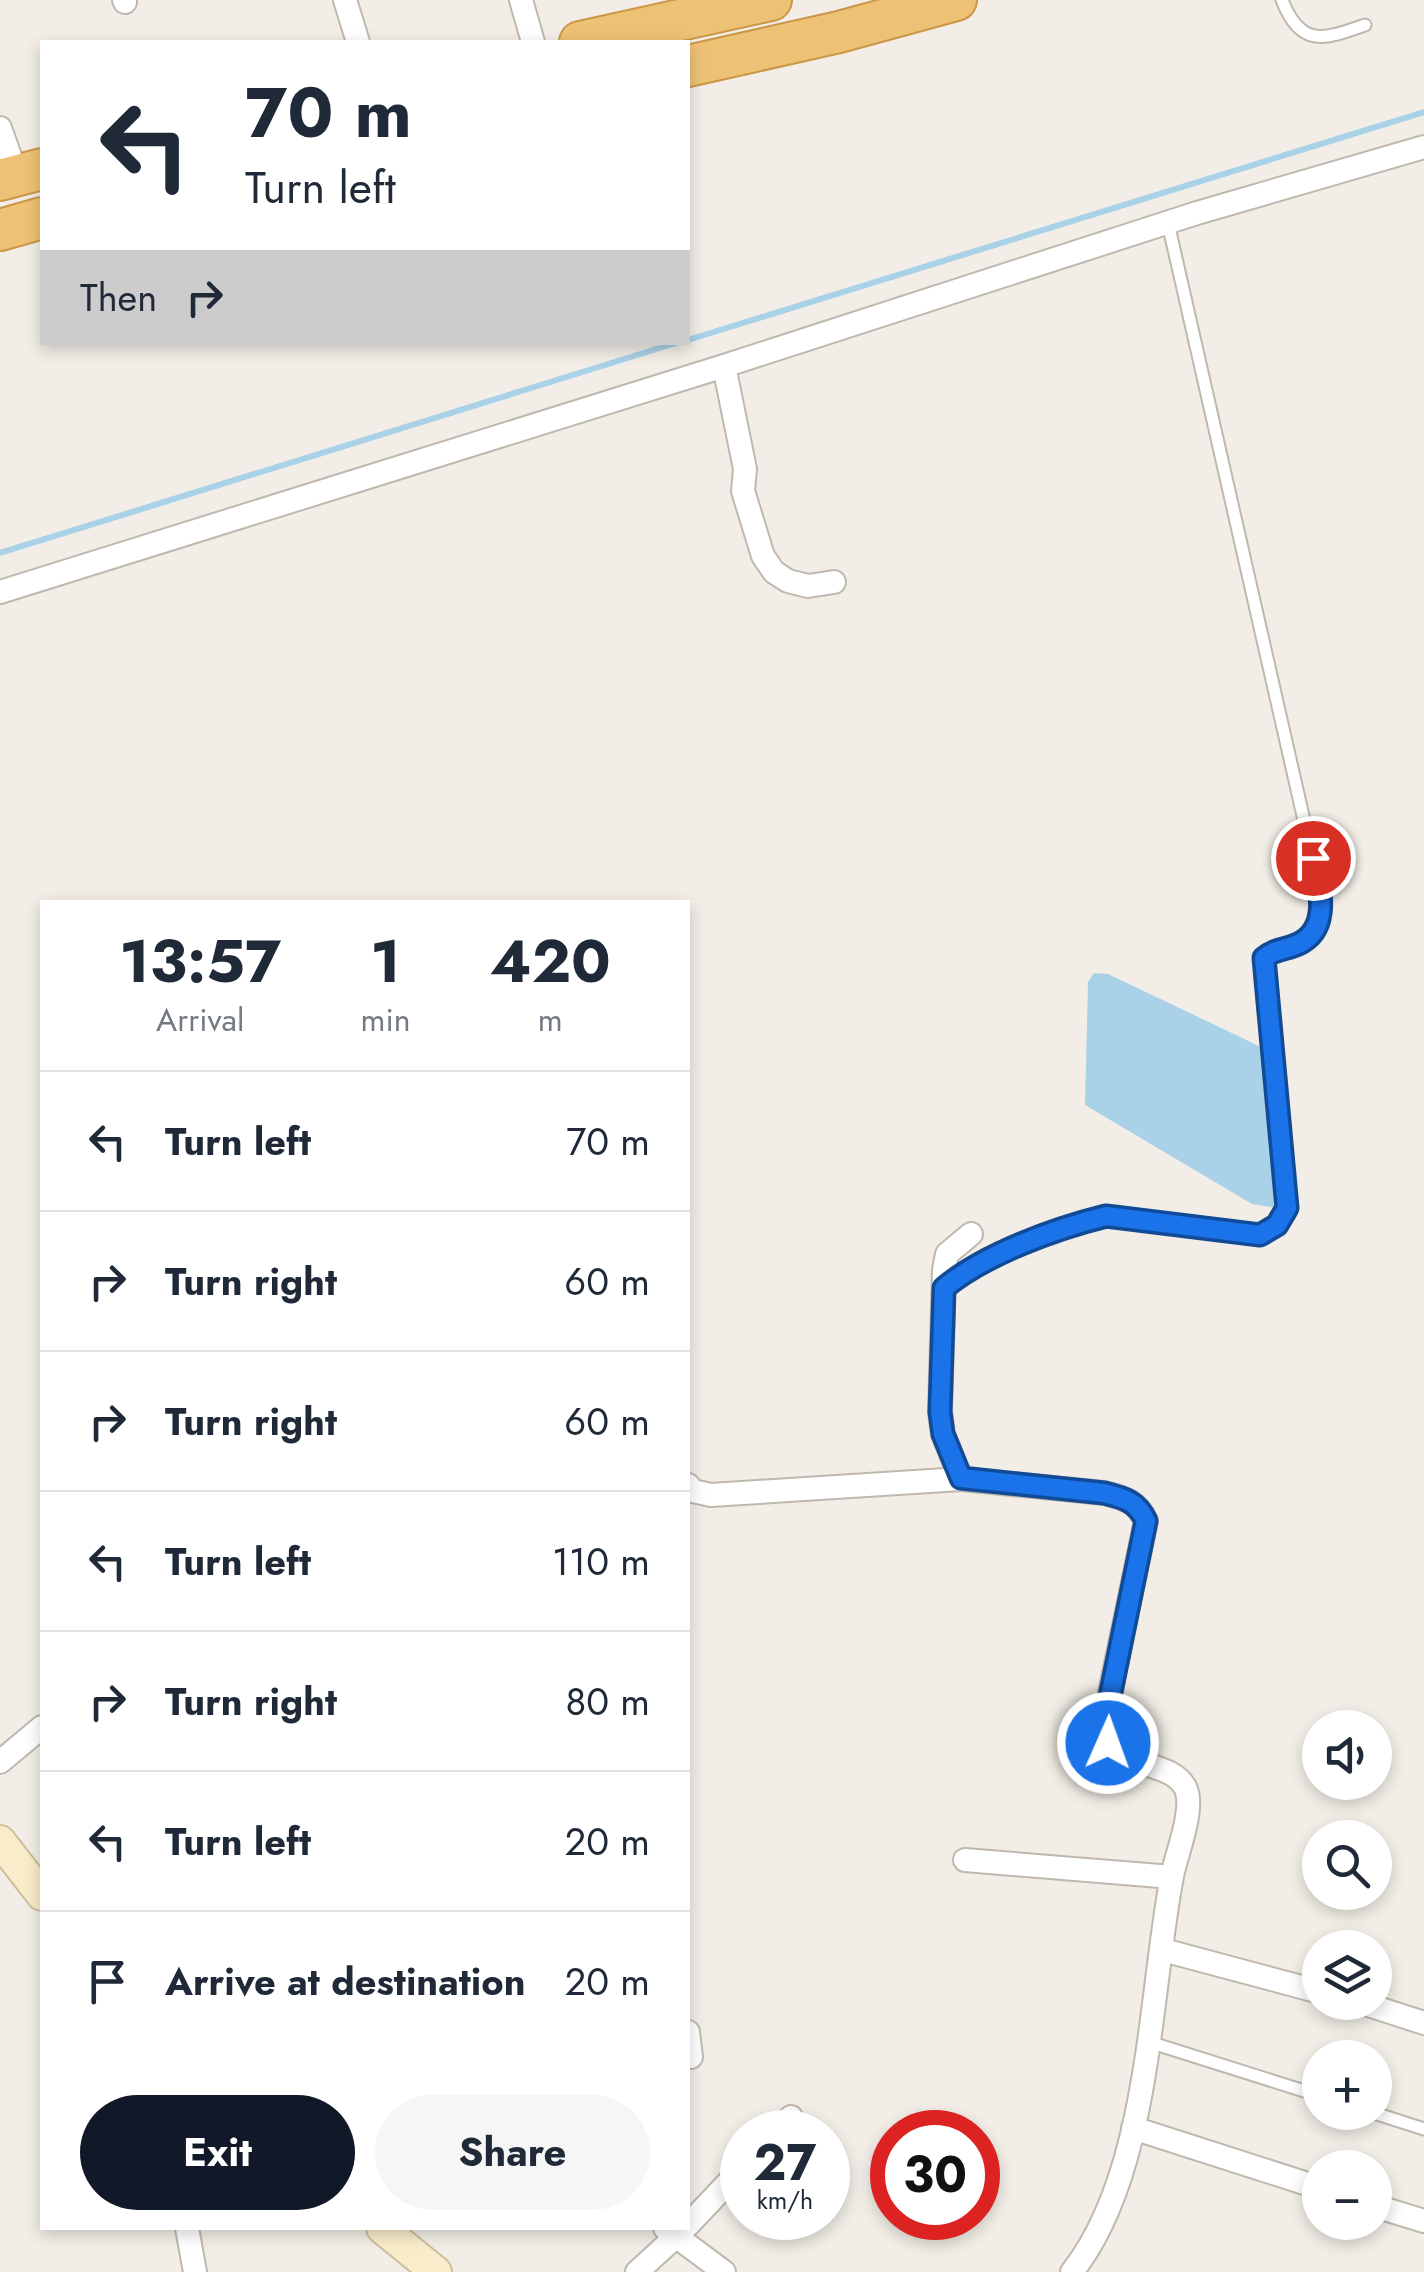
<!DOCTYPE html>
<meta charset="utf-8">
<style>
body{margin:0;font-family:Jost,sans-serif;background:#f6f6f7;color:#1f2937;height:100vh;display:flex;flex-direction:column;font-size:38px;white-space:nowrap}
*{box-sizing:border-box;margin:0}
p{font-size:32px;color:#747a83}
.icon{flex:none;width:55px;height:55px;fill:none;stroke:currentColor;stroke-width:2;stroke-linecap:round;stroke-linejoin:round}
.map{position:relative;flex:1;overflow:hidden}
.panel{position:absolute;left:40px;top:900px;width:650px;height:1330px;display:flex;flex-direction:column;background:#fff;border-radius:0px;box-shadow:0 5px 15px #0003}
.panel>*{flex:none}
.hud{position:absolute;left:40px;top:40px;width:650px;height:305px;border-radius:0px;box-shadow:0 5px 15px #0003;background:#fff;color:#1f2937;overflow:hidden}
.tools{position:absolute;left:1302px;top:1710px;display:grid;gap:20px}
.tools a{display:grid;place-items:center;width:90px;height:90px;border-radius:50%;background:#fff;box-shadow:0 5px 15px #0003;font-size:50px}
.speed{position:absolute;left:720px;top:2110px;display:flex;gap:20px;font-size:50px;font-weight:700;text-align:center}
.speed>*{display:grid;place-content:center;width:130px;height:130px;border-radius:50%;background:#fff;box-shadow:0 5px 15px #0003;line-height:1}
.speed small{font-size:25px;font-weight:400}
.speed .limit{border:15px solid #d22;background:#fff;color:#111}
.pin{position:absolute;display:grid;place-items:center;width:85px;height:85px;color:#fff;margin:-42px;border:5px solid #fff;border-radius:50%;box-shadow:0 2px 10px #0007}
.me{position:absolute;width:110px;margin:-55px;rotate:2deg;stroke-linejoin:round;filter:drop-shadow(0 0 8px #0008)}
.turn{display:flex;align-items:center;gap:35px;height:210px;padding:0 40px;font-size:45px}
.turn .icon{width:130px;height:130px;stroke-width:2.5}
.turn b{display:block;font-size:70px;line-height:85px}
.then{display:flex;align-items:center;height:95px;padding:0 40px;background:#0003;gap:20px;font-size:38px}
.eta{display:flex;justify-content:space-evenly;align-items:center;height:170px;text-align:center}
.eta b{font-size:60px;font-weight:700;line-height:70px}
.cta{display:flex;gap:20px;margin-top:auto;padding:20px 40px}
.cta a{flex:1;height:115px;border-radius:60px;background:#111827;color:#fff;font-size:40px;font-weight:700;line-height:115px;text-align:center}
.cta a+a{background:#f6f6f7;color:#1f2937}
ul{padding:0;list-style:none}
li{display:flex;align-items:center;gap:30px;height:140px;padding:0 40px;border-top:2px solid #e0e1e3}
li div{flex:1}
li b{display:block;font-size:38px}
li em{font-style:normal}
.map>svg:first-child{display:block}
.water{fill:#a9d1e8}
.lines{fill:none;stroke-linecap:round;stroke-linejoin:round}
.stream{stroke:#a9d1e8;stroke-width:6}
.lane-casing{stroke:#bfb8ae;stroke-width:15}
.street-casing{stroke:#bfb8ae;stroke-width:26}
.secondary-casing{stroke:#cdbe9b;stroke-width:34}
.highway-casing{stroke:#cc9646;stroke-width:44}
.lane{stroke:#fff;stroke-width:11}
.street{stroke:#fff;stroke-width:22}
.secondary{stroke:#f9ecca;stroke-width:30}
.highway{stroke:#eec275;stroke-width:40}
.route-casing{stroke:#114b97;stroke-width:25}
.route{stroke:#1a73e8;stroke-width:18}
</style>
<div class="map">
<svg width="1424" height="2272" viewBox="0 0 1424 2272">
<rect width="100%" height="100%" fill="#f2eee7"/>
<!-- water -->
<path class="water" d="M1094,973L1108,974L1259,1046L1268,1065L1277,1208L1252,1204L1085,1105L1088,982Z"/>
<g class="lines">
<!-- stream -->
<path class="stream" d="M688,340L1424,112
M0,553L679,342"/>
<defs>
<path id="lane" d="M1282,0C1301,49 1325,39 1365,25
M944,1287C985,1255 1054,1229 1106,1217L1260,1235L1277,1225L1287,1208L1264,958C1271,951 1277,950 1287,947C1314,939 1318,922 1321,895L1168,223
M1149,2042L1320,2096
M1371,2112L1424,2129"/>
<path id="street" d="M124,0L125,2
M345,0L358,42
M521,0L533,42
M0,128L17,176
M724,366L745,469L743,491L763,556L774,572L788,581L808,586L834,582
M0,592L724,366L1197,213L1424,147
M971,1234L947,1254L944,1270L940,1412L943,1434L961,1479L1104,1493C1124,1498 1137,1501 1146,1521L1103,1726C1118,1774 1167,1757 1185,1787C1196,1807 1176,1855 1172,1876C1149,1997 1150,2173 1072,2272
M688,1485L693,1491L711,1495L961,1479
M0,1762L42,1727
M965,1860L1172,1877
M1163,1950L1320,1992
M1359,2002L1424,2023
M688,2032L691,2057
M1133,2128L1320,2188
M777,2132L791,2117
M1375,2206L1424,2221
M688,2225L742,2168
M187,2228L195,2272
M665,2228L724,2272
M637,2272L685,2228"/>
<path id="secondary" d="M0,1841L42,1895
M382,2228L436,2272"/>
<path id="highway" d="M580,42L771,0
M688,66L839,32L956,0
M0,180L42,169
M0,230L42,218"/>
</defs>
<!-- lane casing -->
<use href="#lane" class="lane-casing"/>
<!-- street casing -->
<use href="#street" class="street-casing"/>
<!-- secondary casing -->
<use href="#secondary" class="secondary-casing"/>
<!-- highway casing -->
<use href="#highway" class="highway-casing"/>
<!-- lane -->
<use href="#lane" class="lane"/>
<!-- street -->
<use href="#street" class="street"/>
<!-- secondary -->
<use href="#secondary" class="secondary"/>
<!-- highway -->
<use href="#highway" class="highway"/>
</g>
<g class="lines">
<defs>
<path id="route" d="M1108,1743L1104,1726L1146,1521C1137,1501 1124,1498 1104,1493L961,1478L943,1434L940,1412L944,1288C985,1254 1054,1229 1106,1216L1260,1235L1277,1225L1287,1208L1264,958C1275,948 1289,950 1302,942C1331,925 1319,884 1313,858"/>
</defs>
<!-- route casing -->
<use href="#route" class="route-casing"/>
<!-- route -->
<use href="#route" class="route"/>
</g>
</svg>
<div class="tools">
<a><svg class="icon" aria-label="sound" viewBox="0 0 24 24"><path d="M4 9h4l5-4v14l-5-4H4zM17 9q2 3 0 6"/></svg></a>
<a><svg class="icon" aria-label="search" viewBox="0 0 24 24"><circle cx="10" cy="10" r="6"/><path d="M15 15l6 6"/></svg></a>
<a><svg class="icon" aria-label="layers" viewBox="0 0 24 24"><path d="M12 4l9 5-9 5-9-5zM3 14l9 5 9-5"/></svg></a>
<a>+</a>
<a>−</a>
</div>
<div class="speed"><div>27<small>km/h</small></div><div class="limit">30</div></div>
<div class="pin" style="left:1313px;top:858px;background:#d93025"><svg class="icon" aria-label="arrive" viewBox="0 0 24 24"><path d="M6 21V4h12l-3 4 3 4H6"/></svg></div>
<svg class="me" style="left:1108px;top:1743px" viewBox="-20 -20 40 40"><circle r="17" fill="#1a73e8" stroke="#fff" stroke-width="3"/><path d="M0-11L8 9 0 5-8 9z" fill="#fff"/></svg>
<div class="hud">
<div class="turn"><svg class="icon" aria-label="left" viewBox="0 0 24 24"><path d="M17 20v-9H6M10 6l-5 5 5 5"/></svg><div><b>70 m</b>Turn left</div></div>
<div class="then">Then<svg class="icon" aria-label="right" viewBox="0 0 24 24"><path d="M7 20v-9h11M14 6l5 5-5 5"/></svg></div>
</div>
<section class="panel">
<div class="eta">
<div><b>13:57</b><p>Arrival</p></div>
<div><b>1</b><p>min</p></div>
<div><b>420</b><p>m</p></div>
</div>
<ul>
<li><svg class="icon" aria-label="left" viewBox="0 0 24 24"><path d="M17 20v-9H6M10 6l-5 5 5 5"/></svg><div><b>Turn left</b></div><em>70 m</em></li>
<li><svg class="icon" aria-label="right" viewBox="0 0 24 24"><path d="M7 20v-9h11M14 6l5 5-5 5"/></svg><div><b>Turn right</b></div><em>60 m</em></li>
<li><svg class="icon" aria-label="right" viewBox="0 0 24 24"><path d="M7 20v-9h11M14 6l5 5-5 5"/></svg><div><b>Turn right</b></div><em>60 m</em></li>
<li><svg class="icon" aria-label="left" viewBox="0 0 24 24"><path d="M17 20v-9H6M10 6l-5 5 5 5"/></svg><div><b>Turn left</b></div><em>110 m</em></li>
<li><svg class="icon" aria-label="right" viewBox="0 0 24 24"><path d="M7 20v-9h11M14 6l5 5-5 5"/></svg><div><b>Turn right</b></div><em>80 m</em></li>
<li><svg class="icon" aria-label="left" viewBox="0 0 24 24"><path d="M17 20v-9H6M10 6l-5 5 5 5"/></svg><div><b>Turn left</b></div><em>20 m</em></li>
<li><svg class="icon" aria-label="arrive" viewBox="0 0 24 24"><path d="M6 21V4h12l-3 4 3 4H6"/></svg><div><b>Arrive at destination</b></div><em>20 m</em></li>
</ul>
<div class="cta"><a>Exit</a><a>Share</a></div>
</section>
</div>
